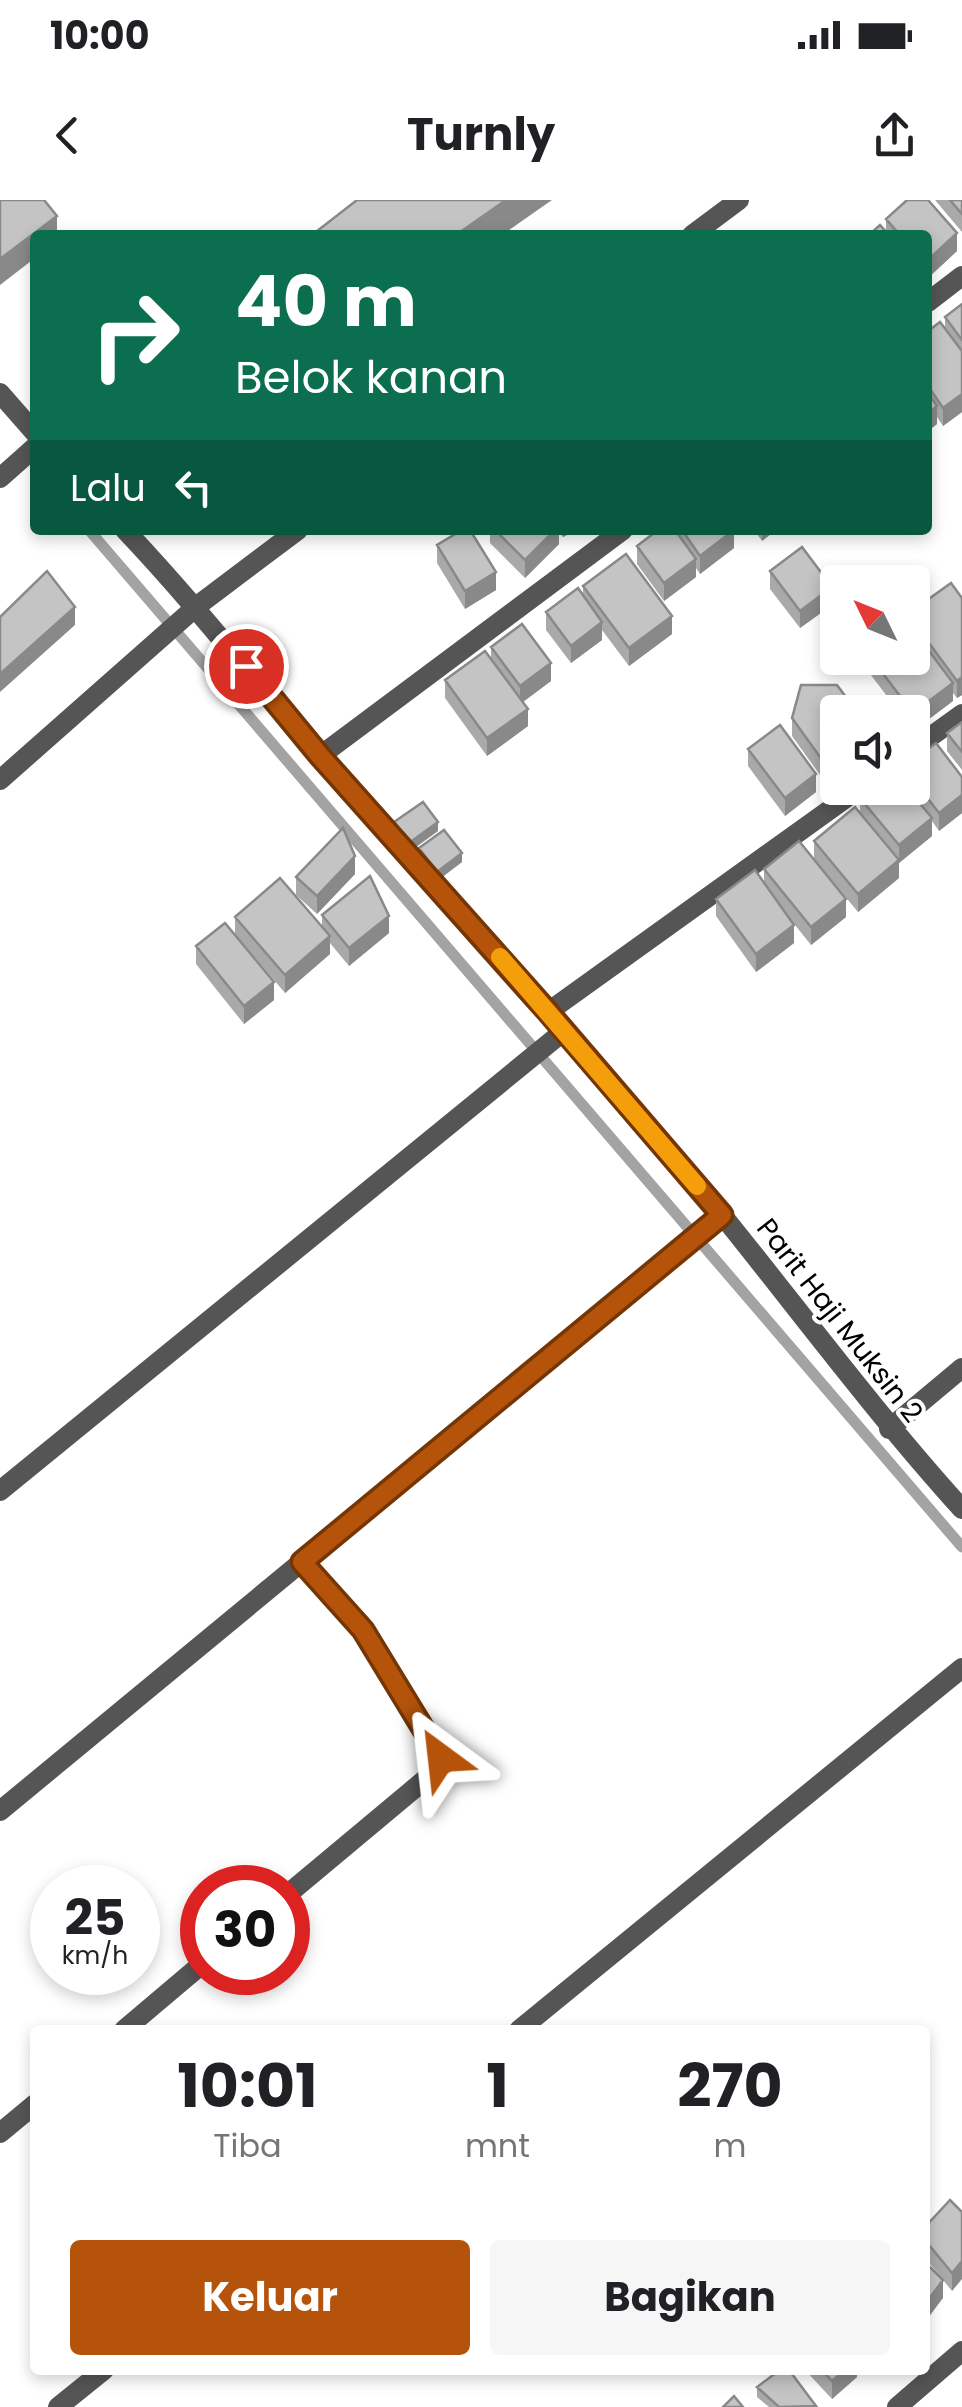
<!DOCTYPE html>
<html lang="id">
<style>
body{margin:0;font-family:Poppins,sans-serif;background:#f6f6f6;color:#202124;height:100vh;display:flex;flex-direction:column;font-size:38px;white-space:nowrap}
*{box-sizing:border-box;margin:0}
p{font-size:32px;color:#757577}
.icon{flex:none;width:55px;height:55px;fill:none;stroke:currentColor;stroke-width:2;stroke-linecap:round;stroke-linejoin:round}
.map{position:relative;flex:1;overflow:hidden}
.drawer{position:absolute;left:30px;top:1825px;width:900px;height:350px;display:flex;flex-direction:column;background:#fff;border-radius:10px;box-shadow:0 5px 15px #0003}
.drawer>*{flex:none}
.hud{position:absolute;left:30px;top:30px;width:902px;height:305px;border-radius:10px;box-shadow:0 5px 15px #0003;background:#0b6e4f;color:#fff;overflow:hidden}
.needle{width:65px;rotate:313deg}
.fabs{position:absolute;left:820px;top:365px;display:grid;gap:20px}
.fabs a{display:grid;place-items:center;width:110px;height:110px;border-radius:10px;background:#fff;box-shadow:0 5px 15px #0003;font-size:50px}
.speed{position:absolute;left:30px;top:1665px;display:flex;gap:20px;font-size:50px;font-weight:700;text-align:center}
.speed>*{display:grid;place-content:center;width:130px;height:130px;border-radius:50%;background:#fff;box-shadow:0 5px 15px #0003;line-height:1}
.speed small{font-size:25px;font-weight:400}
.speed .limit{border:15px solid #d22;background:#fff;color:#111}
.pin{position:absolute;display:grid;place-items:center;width:85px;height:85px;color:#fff;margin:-42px;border:5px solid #fff;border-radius:50%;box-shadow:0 2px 10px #0007}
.me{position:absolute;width:110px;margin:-55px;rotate:330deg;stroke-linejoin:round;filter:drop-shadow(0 0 8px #0008)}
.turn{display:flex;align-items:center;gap:35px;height:210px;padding:0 40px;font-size:45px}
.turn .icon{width:130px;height:130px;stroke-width:2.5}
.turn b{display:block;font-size:70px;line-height:85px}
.then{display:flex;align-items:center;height:95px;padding:0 40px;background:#0003;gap:20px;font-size:38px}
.eta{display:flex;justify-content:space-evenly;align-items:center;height:170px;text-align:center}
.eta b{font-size:60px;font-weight:700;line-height:70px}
.action{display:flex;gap:20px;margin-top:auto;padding:20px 40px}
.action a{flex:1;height:115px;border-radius:10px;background:#b45309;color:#fff;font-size:40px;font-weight:700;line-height:115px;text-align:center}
.action a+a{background:#f6f6f6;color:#202124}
.status{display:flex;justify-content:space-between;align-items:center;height:70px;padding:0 50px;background:#fff;direction:ltr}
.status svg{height:28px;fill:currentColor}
header{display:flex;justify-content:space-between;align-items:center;height:130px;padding:0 40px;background:#fff;font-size:45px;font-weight:700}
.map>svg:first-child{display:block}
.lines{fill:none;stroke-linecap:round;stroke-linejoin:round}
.stream{stroke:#a3a3a3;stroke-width:11}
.street{stroke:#555;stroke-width:20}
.wall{fill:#a9a9a9}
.shaded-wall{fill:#898989}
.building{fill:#c4c4c4;stroke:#898989;stroke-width:2.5}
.route-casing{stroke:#753606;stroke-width:25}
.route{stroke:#b45309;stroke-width:18}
.slow{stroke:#f59e0b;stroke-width:18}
.labels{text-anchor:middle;stroke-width:8;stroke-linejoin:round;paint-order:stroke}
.street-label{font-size:28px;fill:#000;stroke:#fff}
</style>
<div class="status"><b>10:00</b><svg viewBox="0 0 49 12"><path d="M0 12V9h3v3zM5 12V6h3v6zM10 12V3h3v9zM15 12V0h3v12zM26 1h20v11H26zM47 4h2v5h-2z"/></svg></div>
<header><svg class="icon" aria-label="back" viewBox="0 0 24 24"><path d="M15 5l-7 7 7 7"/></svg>Turnly<svg class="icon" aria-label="share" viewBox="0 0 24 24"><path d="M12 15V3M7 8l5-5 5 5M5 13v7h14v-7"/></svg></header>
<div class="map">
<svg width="962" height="2207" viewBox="0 0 962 2207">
<rect width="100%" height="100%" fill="#fff"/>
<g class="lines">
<!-- stream -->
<path class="stream" d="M89,330L962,1347"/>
<!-- street -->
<path class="street" d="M692,35L739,0
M928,102L962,76
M0,193L35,233
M0,278L35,247
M125,330C195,404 257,483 323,560C457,711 595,859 723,1016C802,1114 877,1215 962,1309
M912,550L962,514
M320,556L623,330
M0,580L197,406L298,330
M548,812L860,588
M889,1229L962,1168
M0,1291L564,831
M0,1611L722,1015
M288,1694L428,1577L441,1558L363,1430L302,1362
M124,1830L202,1764
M519,1830L962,1468
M0,1933L35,1904
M58,2207L104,2170
M897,2207L962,2151"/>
</g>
<!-- wall -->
<path class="wall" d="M907,0H928L957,33V51L928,78V35H869L880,25L886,31V19Z
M935,0H962V32Z
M962,104V212L943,226L937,217V224L928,231V131L945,129V117Z
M490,330H577L563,337L559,333V344L525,378L490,343Z
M658,330H734V348L700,374L696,368V377L664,401L637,364V346Z
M754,330H776L762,341Z
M437,345L496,390L465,409L437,363Z
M770,371L832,405L800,428L770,389Z
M583,386L672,434L629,466L602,430V440L571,463L546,430V412L583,395Z
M962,398V495L957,498L953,493V501L913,531L912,512H899L858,458H912V411Z
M491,447L551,481L523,502L528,526L487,556L445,498V480L491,460Z
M837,485L825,582L792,536V518Z
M962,522V570L947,551V533Z
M748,549L816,592L785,616L748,566Z
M912,561L962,577V613L939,631L932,621V636L899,663V678L858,712L814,659V641L860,613V598L873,588H912Z
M394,622L438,631L409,652L394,632Z
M419,648L462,662L437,681L419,658Z
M764,669L846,717L811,745L787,715L794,743L756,772L716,716V699L764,683Z
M355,674L317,714L296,695V677Z
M322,715L389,733L349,766L330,743V754L285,793L235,734V717L322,727Z
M196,746L274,800L244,824L196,764Z
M962,2012L952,2091L943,2080V2098L941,2077L925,2058V2027Z
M805,2170H857V2177L832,2199Z
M757,2187L816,2207H769L757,2197Z"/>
<!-- shaded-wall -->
<path class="shaded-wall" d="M506,0H552L502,35H456Z
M57,16V35H35V58L0,85V59Z
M957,33V51L928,78V60Z
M962,194V212L943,226V208Z
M937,206V224L928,231V213Z
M555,330H559V344L525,378V360Z
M563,330H577L563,337Z
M734,330V348L700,374V356Z
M762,330H776L762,341Z
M696,359V377L664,401V383Z
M496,372V390L465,409V391Z
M832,387V405L800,428V411Z
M75,407V425L0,492V474Z
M672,416V434L629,466V448Z
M602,422V440L571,463V446Z
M551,463V481L520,504V486Z
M962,477V495L957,498V481Z
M953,483V501L913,531V513Z
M528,509V526L487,556V538Z
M838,555V573L825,582V564Z
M816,574V592L785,616V598Z
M962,595V613L939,631V613Z
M932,618V636L899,663V678L858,712V694L899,660V645Z
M438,622V631L409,652V643Z
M462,653V662L437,681V672Z
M355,656V674L317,714V696Z
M846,699V717L811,745V727Z
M389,716V733L349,766V748Z
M794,725V743L756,772V754Z
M330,736V754L285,793V775Z
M274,782V800L244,824V806Z
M962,2061V2079L952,2091V2073Z
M943,2080V2098L925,2122V2104Z
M845,2170H857V2177L832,2199V2181Z"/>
<!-- building -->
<path class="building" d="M0,0H44L57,16L0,59Z
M357,0H506L456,35H312Z
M907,0H928L957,33L928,60V35H900L886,19Z
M950,0H962V14Z
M880,25L889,35H869Z
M962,104V140L945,117Z
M940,122L962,151V194L943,208L928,186V131Z
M928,193L937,206L928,213Z
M462,330H470L496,372L465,391L437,345Z
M495,330H555L525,360Z
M658,330H675L696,359L664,383L637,346Z
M682,330H734L700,356Z
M802,347L832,387L800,411L770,371Z
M626,354L672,416L629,448L583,386Z
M47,371L75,407L0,474V417Z
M951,383L962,398V477L957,481L912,420V411Z
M578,388L602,422L571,446L546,412Z
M522,424L551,463L520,486L491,447Z
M912,428L953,483L913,513L871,458H912Z
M485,451L528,509L487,538L445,480Z
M801,485H837L857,512H838V555L825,564L792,518Z
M962,522V552L947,533Z
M780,525L816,574L785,598L748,549Z
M936,543L962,577V595L939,613L912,578V561Z
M873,588H907L932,618L899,645L860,598Z
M423,602L438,622L409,643L394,622Z
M855,607L899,660L858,694L814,641Z
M343,628L355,656L317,696L296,677Z
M444,630L462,653L437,672L419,648Z
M799,641L846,699L811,727L764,669Z
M755,670L794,725L756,754L716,699Z
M370,676L389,716L349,748L322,715Z
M280,678L330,736L285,775L235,717Z
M225,723L274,782L244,806L196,746Z
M950,2000L962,2012V2061L952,2073L925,2040V2027Z
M925,2062L943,2080L925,2104Z
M780,2170H789L816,2206L779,2207L757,2187Z
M822,2170H845L832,2181Z
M734,2196L743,2207H723Z"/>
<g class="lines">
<defs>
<path id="route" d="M246,466L320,556L548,812L722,1015L302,1362L363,1430L441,1558"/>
</defs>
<!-- route casing -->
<use href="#route" class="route-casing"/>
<!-- route -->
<use href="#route" class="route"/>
<!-- slow -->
<path class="slow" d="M500,757L697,986"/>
</g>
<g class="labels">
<!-- street labels -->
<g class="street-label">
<text transform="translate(840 1120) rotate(52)" y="10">Parit Haji Muksin 2</text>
</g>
</g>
</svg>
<div class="fabs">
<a><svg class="needle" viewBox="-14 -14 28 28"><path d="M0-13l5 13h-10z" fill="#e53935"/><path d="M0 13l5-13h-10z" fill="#757577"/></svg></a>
<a><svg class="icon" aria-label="sound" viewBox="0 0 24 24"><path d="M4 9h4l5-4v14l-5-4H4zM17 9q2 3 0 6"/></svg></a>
</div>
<div class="speed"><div>25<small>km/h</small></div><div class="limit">30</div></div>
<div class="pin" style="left:246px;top:466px;background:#d93025"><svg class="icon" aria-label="arrive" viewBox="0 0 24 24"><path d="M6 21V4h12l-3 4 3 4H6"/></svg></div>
<svg class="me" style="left:441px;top:1558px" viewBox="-20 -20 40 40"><path d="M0-17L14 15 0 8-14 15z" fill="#b45309" stroke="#fff" stroke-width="4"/></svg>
<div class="hud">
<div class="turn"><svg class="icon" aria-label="right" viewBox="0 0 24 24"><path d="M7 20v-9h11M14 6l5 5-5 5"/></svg><div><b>40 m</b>Belok kanan</div></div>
<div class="then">Lalu<svg class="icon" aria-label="left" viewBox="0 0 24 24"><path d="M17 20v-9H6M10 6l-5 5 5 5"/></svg></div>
</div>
<section class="drawer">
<div class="eta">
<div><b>10:01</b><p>Tiba</p></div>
<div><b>1</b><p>mnt</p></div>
<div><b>270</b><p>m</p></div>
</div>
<div class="action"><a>Keluar</a><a>Bagikan</a></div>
</section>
</div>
